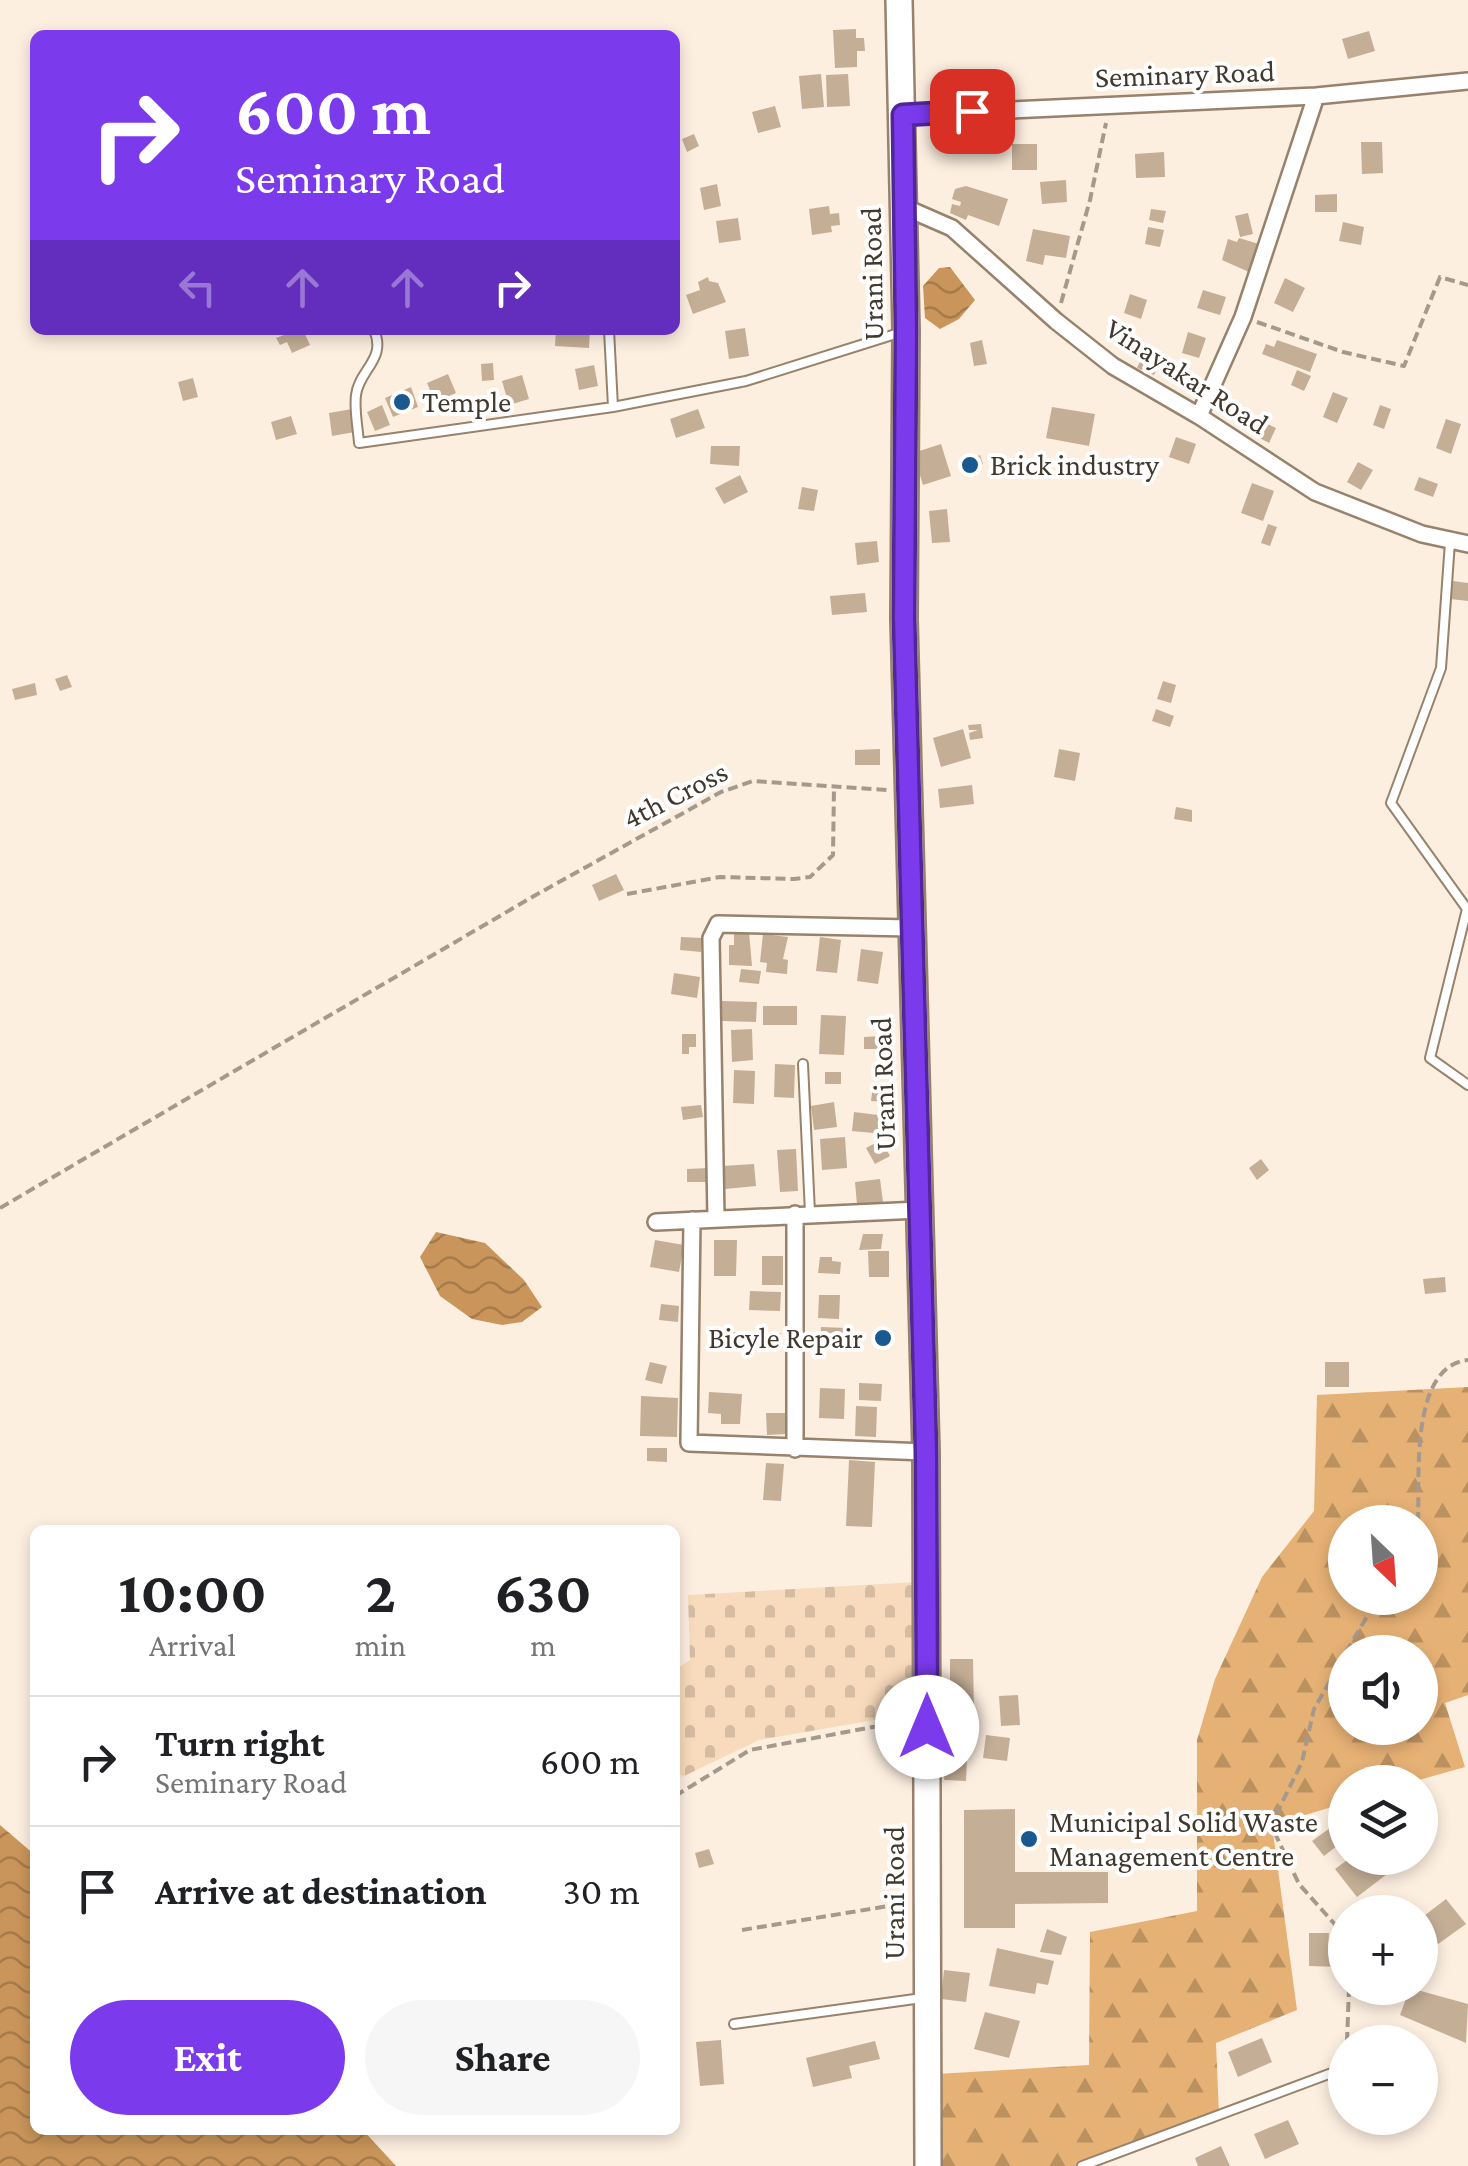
<!DOCTYPE html>
<meta charset="utf-8">
<style>
body{margin:0;font-family:"Crimson Pro",serif;background:#f6f6f6;color:#202124;height:100vh;display:flex;flex-direction:column;font-size:38px;white-space:nowrap}
*{box-sizing:border-box;margin:0}
p{font-size:32px;color:#757577}
.icon{flex:none;width:55px;height:55px;fill:none;stroke:currentColor;stroke-width:2;stroke-linecap:round;stroke-linejoin:round}
.map{position:relative;flex:1;overflow:hidden}
.sheet{position:absolute;left:30px;top:1525px;width:650px;height:610px;display:flex;flex-direction:column;background:#fff;border-radius:15px;box-shadow:0 5px 15px #0003}
.sheet>*{flex:none}
.guide{position:absolute;left:30px;top:30px;width:650px;height:305px;border-radius:15px;box-shadow:0 5px 15px #0003;background:#7c3aed;color:#fff;overflow:hidden}
.needle{width:65px;rotate:155deg}
.controls{position:absolute;left:1328px;top:1505px;display:grid;gap:20px}
.controls a{display:grid;place-items:center;width:110px;height:110px;border-radius:50%;background:#fff;box-shadow:0 5px 15px #0003;font-size:50px}
.pin{position:absolute;display:grid;place-items:center;width:85px;height:85px;color:#fff;margin:-42px;border-radius:20px;box-shadow:0 5px 15px #0006}
.me{position:absolute;width:110px;margin:-55px;rotate:0deg;stroke-linejoin:round;filter:drop-shadow(0 0 8px #0008)}
.turn{display:flex;align-items:center;gap:35px;height:210px;padding:0 40px;font-size:45px}
.turn .icon{width:130px;height:130px;stroke-width:2.5}
.turn b{display:block;font-size:70px;line-height:85px}
.lanes{display:flex;align-items:center;height:95px;padding:0 40px;background:#0003;justify-content:center;gap:50px;direction:ltr}
.lanes .off{opacity:.35}
.eta{display:flex;justify-content:space-evenly;align-items:center;height:170px;text-align:center}
.eta b{font-size:60px;font-weight:700;line-height:70px}
.cta{display:flex;gap:20px;margin-top:auto;padding:20px 40px}
.cta a{flex:1;height:115px;border-radius:60px;background:#7c3aed;color:#fff;font-size:40px;font-weight:700;line-height:115px;text-align:center}
.cta a+a{background:#f6f6f6;color:#202124}
ul{padding:0;list-style:none}
li{display:flex;align-items:center;gap:30px;height:130px;padding:0 40px;border-top:2px solid #e0e0e0}
li div{flex:1}
li b{display:block;font-size:38px}
li em{font-style:normal}
.map>svg:first-child{display:block}
.forest{fill:url(#forest-firs);fill-rule:evenodd}
.cemetery{fill:url(#cemetery-stones)}
.water{fill:url(#water-waves)}
.building{fill:#c4ae96}
.lines{fill:none;stroke-linecap:round;stroke-linejoin:round}
.service-casing{stroke:#97826c;stroke-width:12}
.minor-casing{stroke:#97826c;stroke-width:20}
.primary-casing{stroke:#97826c;stroke-width:30}
.path{stroke:#a5998d;stroke-width:4;stroke-dasharray:10 5;stroke-linecap:butt}
.service{stroke:#fff;stroke-width:8}
.minor{stroke:#fff;stroke-width:15}
.primary{stroke:#fff;stroke-width:25}
.route-casing{stroke:#51269a;stroke-width:25}
.route{stroke:#7c3aed;stroke-width:18}
.poi-dot{fill:#1a598f;stroke:#fff;stroke-width:4}
.labels{text-anchor:middle;stroke-width:8;stroke-linejoin:round;paint-order:stroke}
.street-label{font-size:30px;fill:#41382e;stroke:#fff}
.poi-label{font-size:30px;fill:#41382e;stroke:#fff;text-anchor:start}
</style>
<div class="map">
<svg width="1468" height="2166" viewBox="0 0 1468 2166">
<defs>
<pattern id="forest-firs" width="22" height="20" patternUnits="userSpaceOnUse" patternTransform="scale(2.5)"><rect width="22" height="20" fill="#e6b175"/><path d="M5 1l3.5 6h-7zM16 11l3.5 6h-7z" fill="#bc9160"/></pattern>
<pattern id="cemetery-stones" width="16" height="16" patternUnits="userSpaceOnUse" patternTransform="scale(2.5)"><rect width="16" height="16" fill="#f8dbbc"/><path d="M2 7V4a2 2 0 0 1 4 0v3zM10 15v-3a2 2 0 0 1 4 0v3z" fill="#d6bda2"/></pattern>
<pattern id="water-waves" width="16" height="10" patternUnits="userSpaceOnUse" patternTransform="scale(2.5)"><rect width="16" height="10" fill="#c9955a"/><path d="M0 5q4-4 8 0t8 0" fill="none" stroke="#a57b4b"/></pattern>
</defs>
<rect width="100%" height="100%" fill="#fdefe0"/>
<!-- forest -->
<path class="forest" d="M1468,1387V1695L1445,1703L1465,1767L1412,1782H1345V1803L1272,1825L1297,2010L1216,2043L1219,2115L1082,2166H940L936,2074L1089,2065L1090,1932L1197,1911V1740L1215,1679L1262,1577L1314,1511L1317,1395ZM1345,1522H1420V1598H1345ZM1345,1652H1420V1728H1345Z"/>
<!-- cemetery -->
<path class="cemetery" d="M916,1582L915,1713L759,1740L682,1777L675,1765V1670L690,1660L688,1595Z"/>
<!-- water -->
<path class="water" d="M950,267L975,300L959,319L940,329L925,318L923,286L939,268Z
M436,1232L485,1243L524,1280L542,1307L522,1322L502,1325L472,1319L440,1296L420,1257Z
M0,1825L35,1855V2130H363L396,2166H0Z"/>
<!-- building -->
<path class="building" d="M856,29V38H864L865,51H857V67L835,68L833,30Z
M1369,31L1375,51L1348,59L1342,39Z
M821,74L824,107L802,109L799,76Z
M848,74L850,106L827,107L826,75Z
M775,106L781,127L758,133L752,112Z
M694,134L699,146L687,152L682,139Z
M1361,142H1382L1383,173L1362,174Z
M1012,144H1037V170H1012Z
M1164,152L1165,177L1136,178L1135,154Z
M1066,180L1067,202L1042,204L1040,182Z
M717,184L721,206L704,210L700,188Z
M966,186L1008,199L999,226L968,215L966,220L950,213L952,204L960,206L961,202L952,199L955,189Z
M1337,194V212H1315V195Z
M829,206L830,214L839,213L840,225L831,226L832,232L812,235L809,209Z
M1151,209L1166,211L1163,223L1149,220Z
M1248,213L1253,234L1240,237L1235,216Z
M738,218L741,240L719,243L716,221Z
M1343,222L1364,227L1361,245L1339,241Z
M1148,227L1164,230L1160,247L1145,244Z
M1033,229L1070,236L1066,258L1045,255L1043,265L1026,261Z
M1239,238L1259,244L1249,272L1222,260L1228,239L1237,242Z
M708,277L709,281L718,283L726,302L693,314L686,295L700,290L698,282Z
M1285,278L1305,288L1293,312L1274,303Z
M1203,290L1226,297L1220,315L1197,308Z
M1130,294L1147,300L1141,319L1124,313Z
M745,328L749,356L729,359L725,331Z
M282,330H303L310,345L292,353L287,342L280,345L276,338L284,335Z
M556,330H590L589,348L555,346Z
M1188,332L1206,338L1199,358L1182,353Z
M982,340L987,364L974,366L970,343Z
M1277,340L1317,354L1310,372L1262,354L1266,344L1274,347Z
M1147,346L1164,353L1154,375L1137,368Z
M493,363L494,380L482,381L481,364Z
M594,365L598,386L579,390L575,369Z
M1297,370L1311,376L1304,391L1291,385Z
M448,374L456,393L435,402L427,383Z
M522,375L529,399L509,405L502,381Z
M193,378L198,397L183,401L178,382Z
M411,387L418,407L393,417L385,398Z
M1333,392L1348,398L1337,423L1323,417Z
M382,405L390,425L375,431L367,412Z
M1380,405L1391,409L1384,429L1373,425Z
M1052,407L1095,414L1089,446L1046,438Z
M352,409L355,432L332,436L329,413Z
M698,409L705,428L676,438L670,419Z
M291,416L297,434L276,440L271,422Z
M1446,419L1461,424L1451,454L1436,448Z
M1259,420L1276,428L1269,443L1252,434Z
M1176,437L1196,444L1189,464L1169,457Z
M941,444L951,476L923,485L913,453Z
M711,446H740L739,466L710,464Z
M980,455L983,464L978,465L979,470L964,475L960,463Z
M1358,462L1373,470L1361,490L1347,482Z
M740,475L748,492L724,504L715,488Z
M1419,477L1438,484L1433,497L1414,490Z
M1252,483L1274,491L1263,521L1241,513Z
M802,487L818,490L814,511L798,509Z
M947,509L950,542L932,543L929,511Z
M1268,524L1277,527L1270,546L1261,543Z
M877,541L879,562L857,565L855,543Z
M1453,581L1468,583V601L1450,599Z
M865,593L867,612L832,615L830,596Z
M67,675L72,687L60,691L55,679Z
M1163,681L1176,685L1171,703L1157,699Z
M35,683L37,695L15,700L12,689Z
M1156,709L1174,716L1170,727L1152,721Z
M981,724L983,738L970,740L969,733L978,730H969L968,725Z
M963,729L971,758L941,767L933,738Z
M880,749V765H855V750Z
M1059,749L1080,753L1075,781L1054,777Z
M972,785L974,804L940,808L938,789Z
M1176,807L1192,810V822L1174,819Z
M616,874L624,890L599,901L592,885Z
M734,932H749L752,966L729,965V945H734Z
M763,934L788,937L783,959L788,960L787,974L766,972L767,963L760,962Z
M681,937L702,938L701,952L680,950Z
M820,937L841,940L837,973L816,971Z
M861,949L883,952L878,984L857,981Z
M741,969L761,971L759,984L739,982Z
M674,973L700,977L697,998L671,994Z
M722,1001L757,1002L756,1022L722,1021Z
M763,1006H797V1025H763Z
M821,1015L846,1016L844,1055L819,1054Z
M752,1029L753,1060L732,1062L731,1030Z
M682,1034H696V1047H689V1054H682Z
M881,1036V1049H864V1037Z
M775,1064L795,1065L794,1098L774,1097Z
M734,1070L755,1071L754,1104L733,1103Z
M825,1072H841V1084H825Z
M873,1086L889,1087L888,1102L871,1101Z
M834,1102L837,1127L814,1130L811,1106Z
M701,1105L703,1117L683,1120L681,1107Z
M854,1112L886,1116L884,1134L852,1131Z
M845,1137L847,1168L822,1170L820,1139Z
M881,1140L890,1156L875,1164L866,1148Z
M796,1149L798,1191L780,1192L777,1150Z
M1261,1159L1269,1170L1257,1180L1249,1168Z
M754,1164L756,1186L725,1189L723,1166Z
M708,1168V1182H687V1169Z
M880,1179L883,1202L857,1205L855,1182Z
M863,1234H883L881,1249L859,1250Z
M655,1240L684,1245L679,1272L650,1267Z
M714,1240H737L736,1276H714Z
M868,1251H889V1277H869Z
M762,1256H783V1285H762Z
M820,1257H832V1261L841,1262L840,1274L818,1273Z
M1445,1277L1446,1292L1425,1294L1423,1279Z
M750,1291L781,1292L780,1311L749,1310Z
M819,1295H840L839,1319L818,1318Z
M661,1304L679,1306L678,1322L659,1320Z
M821,1327L847,1328L846,1349L820,1348Z
M876,1331L890,1332L889,1344H876Z
M717,1332H740V1347H717Z
M781,1333V1349L754,1351L753,1334Z
M650,1362L667,1366L662,1384L645,1380Z
M1325,1362H1349V1387H1325Z
M859,1383L882,1384L881,1401L859,1400Z
M820,1388L845,1389L844,1419L819,1418Z
M709,1392L742,1394L740,1424H721V1414L708,1413Z
M641,1396L678,1398L677,1437L640,1436Z
M856,1406L877,1407L876,1437L855,1436Z
M766,1413H786L787,1434L767,1435Z
M647,1448H667V1462L647,1461Z
M849,1460L875,1462L872,1527L846,1526Z
M766,1463L784,1464L781,1501L763,1500Z
M950,1659H973L974,1712H950Z
M1018,1695L1020,1725L1001,1726L999,1696Z
M986,1735L1010,1738L1007,1761L983,1758Z
M946,1757L967,1758L966,1781L944,1780Z
M1015,1809V1872H1108V1903L1015,1904V1928H964V1810Z
M1330,1828L1342,1842L1324,1856L1312,1841Z
M709,1849L714,1864L699,1868L695,1853Z
M1350,1858H1408L1357,1897L1335,1869Z
M1446,1899L1466,1924L1420,1957V1919Z
M1047,1929L1067,1937L1061,1955L1040,1952Z
M1309,1933H1329L1328,1949H1341L1340,1967L1309,1966Z
M997,1948L1054,1961L1048,1985L1037,1983L1035,1994L989,1986Z
M944,1970L970,1973L966,2002L941,1999Z
M1410,1988L1468,2004L1466,2043L1400,2015Z
M985,2012L1020,2021L1009,2058L974,2049Z
M1262,2038L1272,2062L1238,2077L1228,2052Z
M721,2040L724,2084L700,2086L696,2042Z
M875,2041L880,2059L849,2066L852,2078L813,2087L806,2058Z
M1288,2120L1299,2144L1265,2159L1254,2134Z
M1221,2146L1230,2166H1198L1195,2158Z"/>
<g class="lines">
<defs>
<path id="service" d="M374,330C387,359 359,370 356,395C354,410 358,428 359,443L613,407L746,381L902,332
M609,330L613,407
M1450,542L1441,668L1391,803L1467,909L1430,1058L1468,1085
M803,1064L810,1213
M734,2024L922,1998
M1082,2166L1345,2068"/>
<path id="minor" d="M903,115L1316,96L1468,81
M904,207L952,228L1056,321L1113,366L1199,416L1315,492L1422,534L1468,544
M1199,416L1243,317L1316,96
M795,1214V1449
M716,1218L711,938L718,924L911,928
M692,1220L689,1443L926,1452
M656,1222L919,1210"/>
<path id="primary" d="M899,0L906,331L904,619L926,1452L928,2166"/>
</defs>
<!-- service casing -->
<use href="#service" class="service-casing"/>
<!-- minor casing -->
<use href="#minor" class="minor-casing"/>
<!-- primary casing -->
<use href="#primary" class="primary-casing"/>
<!-- path -->
<path class="path" d="M1061,303L1090,200L1106,123
M1257,322L1343,352L1404,366L1440,277L1468,285
M627,894L720,877L794,879L810,877L833,855L834,787
M0,1208L534,896L721,792L753,781L887,790
M1418,1522C1420,1479 1409,1366 1468,1360
M1346,1652L1378,1598
M1345,1655L1314,1709L1302,1762L1271,1825L1299,1884L1339,1929L1345,1943
M675,1796L750,1750L873,1727H907
M742,1930L907,1903
M1347,2042L1349,1988"/>
<!-- service -->
<use href="#service" class="service"/>
<!-- minor -->
<use href="#minor" class="minor"/>
<!-- primary -->
<use href="#primary" class="primary"/>
</g>
<g class="lines">
<defs>
<path id="route" d="M927,1727L926,1452L904,618L906,331L903,115L972,111"/>
</defs>
<!-- route casing -->
<use href="#route" class="route-casing"/>
<!-- route -->
<use href="#route" class="route"/>
</g>
<!-- markers -->
<g class="poi-dot">
<circle cx="402" cy="402" r="10"/>
<circle cx="970" cy="465" r="10"/>
<circle cx="883" cy="1338" r="10"/>
<circle cx="1029" cy="1839" r="10"/>
</g>
<g class="labels">
<!-- street labels -->
<g class="street-label">
<text transform="translate(1185 74) rotate(-2)" y="10">Seminary Road</text>
<text transform="translate(872 274) rotate(-91)" y="10">Urani Road</text>
<text transform="translate(1187 376) rotate(33)" y="10">Vinayakar Road</text>
<text transform="translate(675 795) rotate(-27)" y="10">4th Cross</text>
<text transform="translate(883 1084) rotate(-92)" y="10">Urani Road</text>
<text transform="translate(894 1893) rotate(-90)" y="10">Urani Road</text>
</g>
<!-- poi labels -->
<g class="poi-label">
<text x="422" y="412">Temple</text>
<text x="990" y="475">Brick industry</text>
<text x="863" y="1348" text-anchor="end">Bicyle Repair</text>
<text x="1049" y="1832">Municipal Solid Waste<tspan x="1049" dy="34">Management Centre</tspan></text>
</g>
</g>
</svg>
<div class="controls">
<a><svg class="needle" viewBox="-14 -14 28 28"><path d="M0-13l5 13h-10z" fill="#e53935"/><path d="M0 13l5-13h-10z" fill="#757577"/></svg></a>
<a><svg class="icon" aria-label="sound" viewBox="0 0 24 24"><path d="M4 9h4l5-4v14l-5-4H4zM17 9q2 3 0 6"/></svg></a>
<a><svg class="icon" aria-label="layers" viewBox="0 0 24 24"><path d="M12 4l9 5-9 5-9-5zM3 14l9 5 9-5"/></svg></a>
<a>+</a>
<a>−</a>
</div>
<div class="pin" style="left:972px;top:111px;background:#d93025"><svg class="icon" aria-label="arrive" viewBox="0 0 24 24"><path d="M6 21V4h12l-3 4 3 4H6"/></svg></div>
<svg class="me" style="left:927px;top:1727px" viewBox="-20 -20 40 40"><circle r="19" fill="#fff"/><path d="M0-13L10 11 0 6-10 11z" fill="#7c3aed"/></svg>
<div class="guide">
<div class="turn"><svg class="icon" aria-label="right" viewBox="0 0 24 24"><path d="M7 20v-9h11M14 6l5 5-5 5"/></svg><div><b>600 m</b>Seminary Road</div></div>
<div class="lanes"><svg class="icon off" aria-label="left" viewBox="0 0 24 24"><path d="M17 20v-9H6M10 6l-5 5 5 5"/></svg><svg class="icon off" aria-label="ahead" viewBox="0 0 24 24"><path d="M12 20V5M6 11l6-6 6 6"/></svg><svg class="icon off" aria-label="ahead" viewBox="0 0 24 24"><path d="M12 20V5M6 11l6-6 6 6"/></svg><svg class="icon" aria-label="right" viewBox="0 0 24 24"><path d="M7 20v-9h11M14 6l5 5-5 5"/></svg></div>
</div>
<section class="sheet">
<div class="eta">
<div><b>10:00</b><p>Arrival</p></div>
<div><b>2</b><p>min</p></div>
<div><b>630</b><p>m</p></div>
</div>
<ul>
<li><svg class="icon" aria-label="right" viewBox="0 0 24 24"><path d="M7 20v-9h11M14 6l5 5-5 5"/></svg><div><b>Turn right</b><p>Seminary Road</p></div><em>600 m</em></li>
<li><svg class="icon" aria-label="arrive" viewBox="0 0 24 24"><path d="M6 21V4h12l-3 4 3 4H6"/></svg><div><b>Arrive at destination</b></div><em>30 m</em></li>
</ul>
<div class="cta"><a>Exit</a><a>Share</a></div>
</section>
</div>
